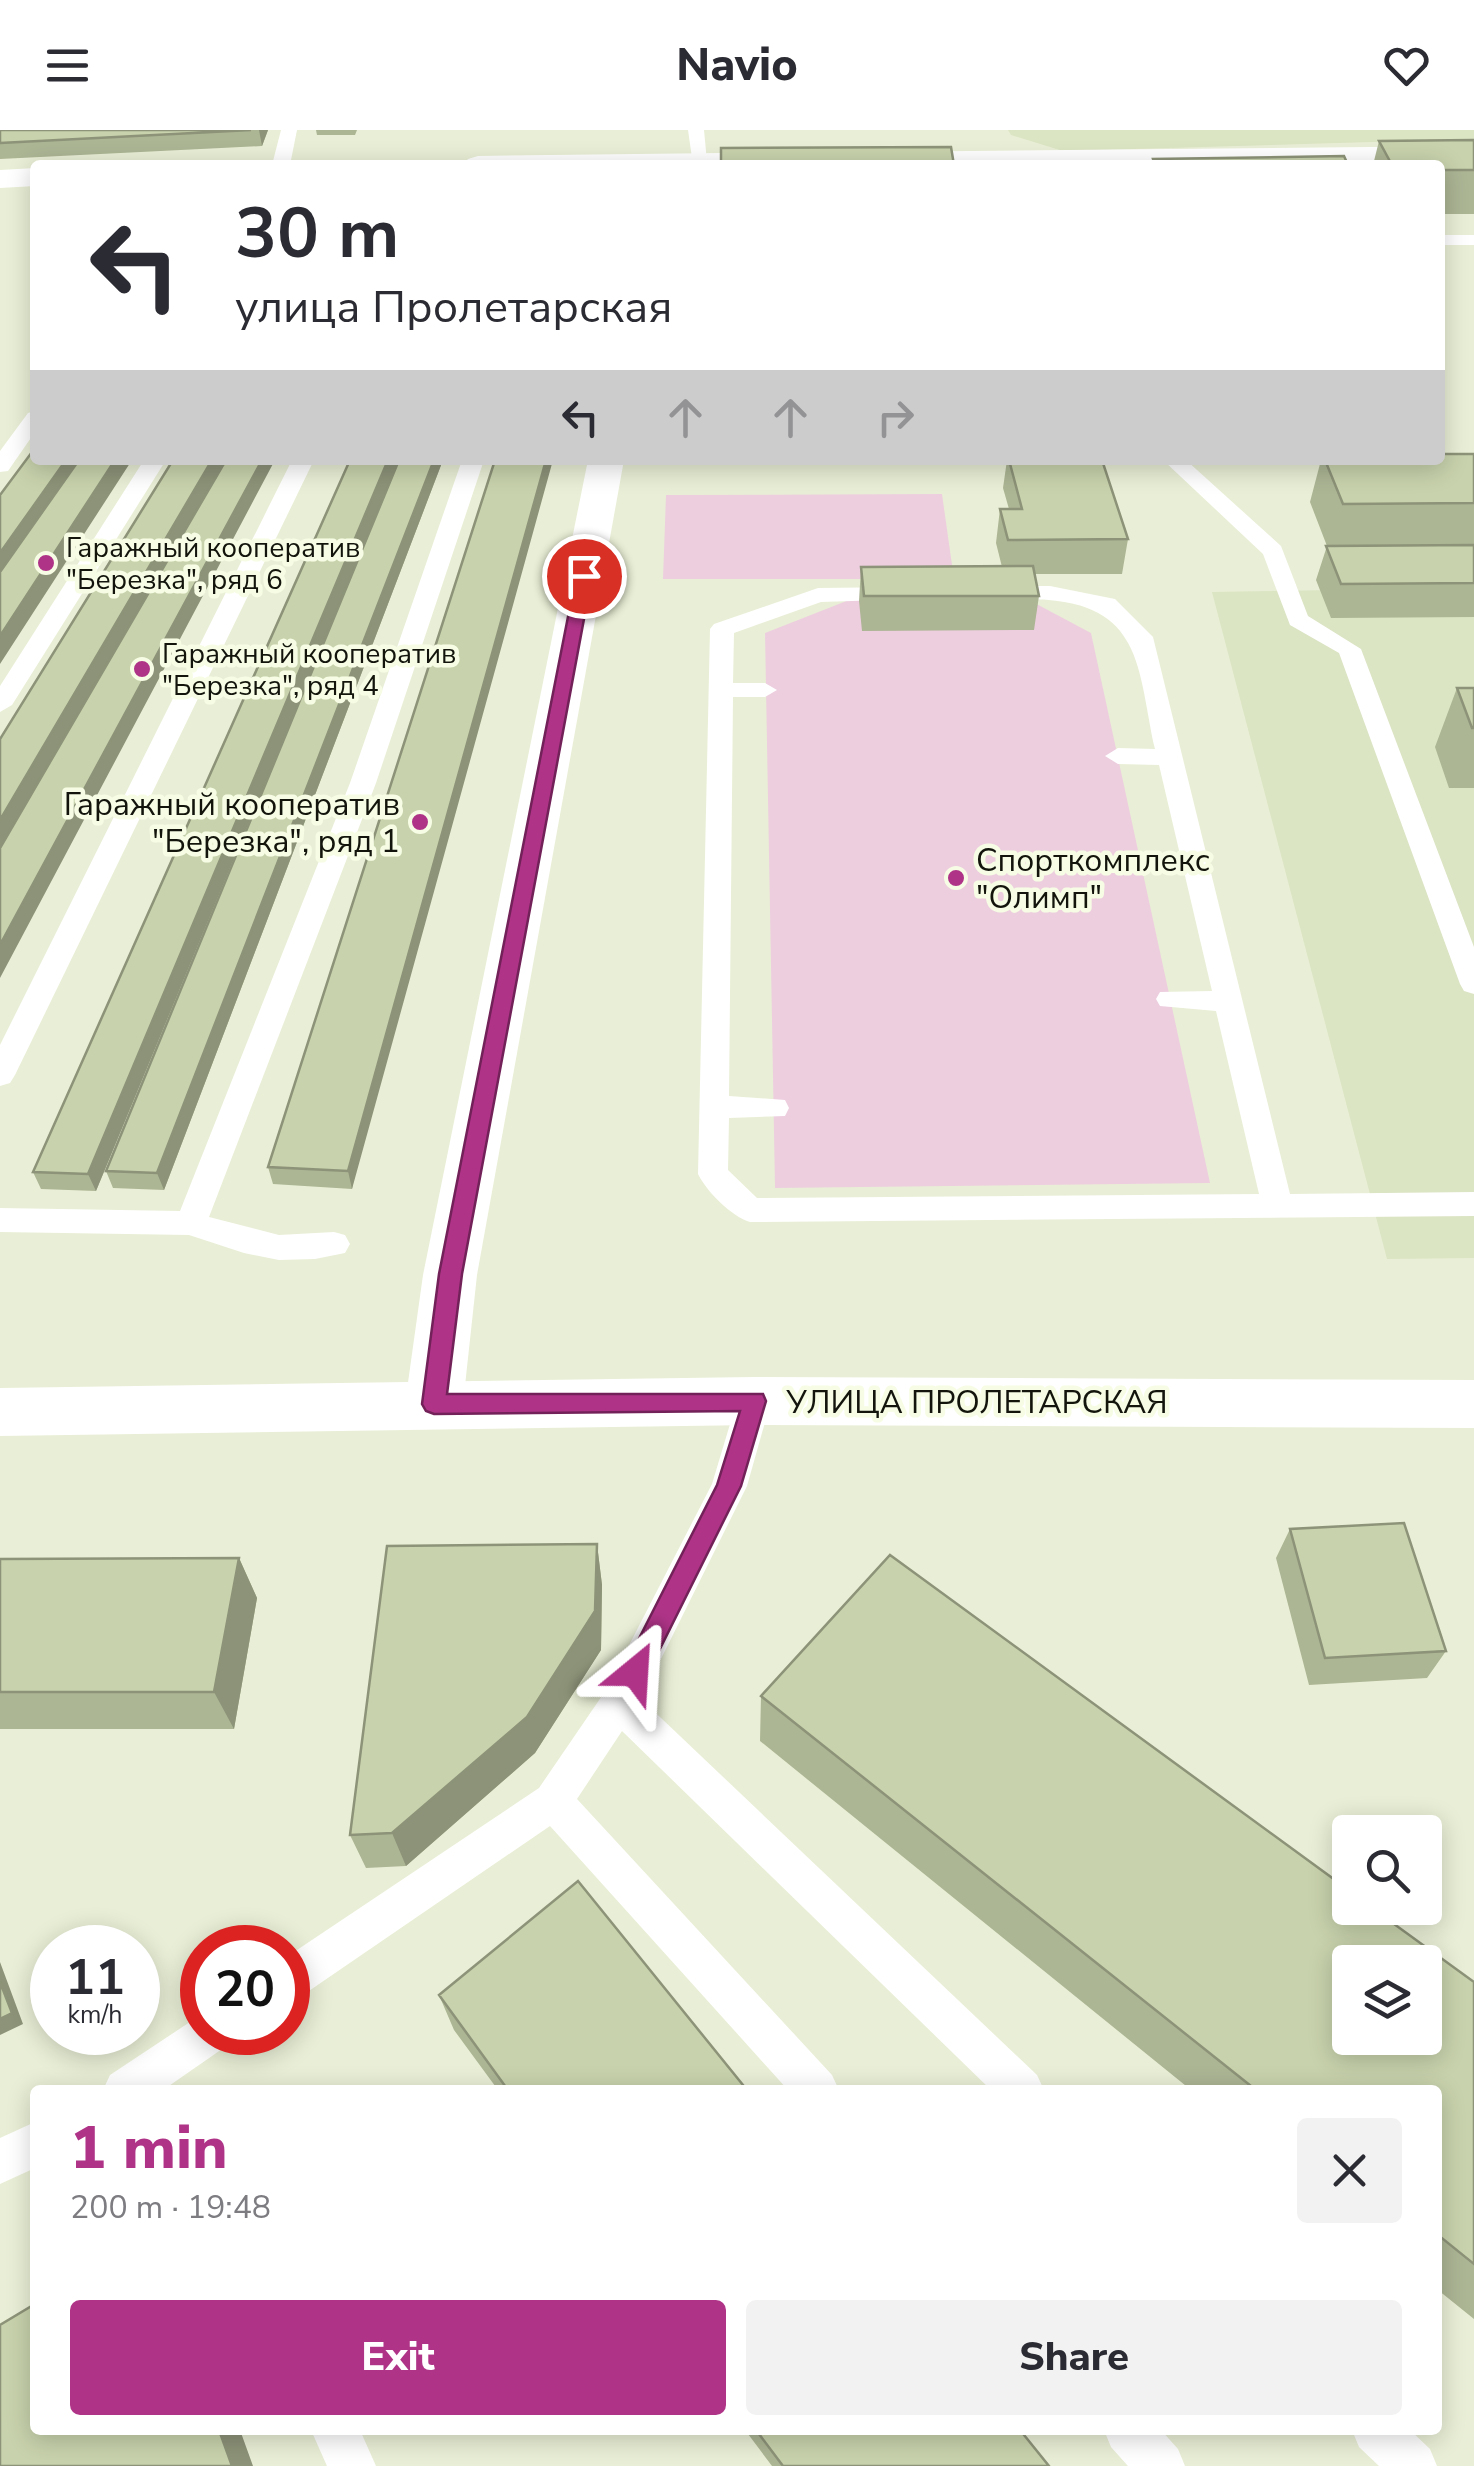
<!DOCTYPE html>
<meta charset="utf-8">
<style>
body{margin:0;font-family:"Nunito Sans",sans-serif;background:#f2f2f3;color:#2b2b33;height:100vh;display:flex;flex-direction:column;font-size:38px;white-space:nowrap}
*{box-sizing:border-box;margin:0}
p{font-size:32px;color:#7c7c81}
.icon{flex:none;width:55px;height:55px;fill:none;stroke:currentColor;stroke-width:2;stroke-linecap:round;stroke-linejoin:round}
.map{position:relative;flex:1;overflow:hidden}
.side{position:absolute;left:30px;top:1955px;width:1412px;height:350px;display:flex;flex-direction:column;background:#fff;border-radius:10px;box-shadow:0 5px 25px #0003}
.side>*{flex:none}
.top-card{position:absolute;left:30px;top:30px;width:1415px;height:305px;border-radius:10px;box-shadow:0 5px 25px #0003;background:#fff;color:#2b2b33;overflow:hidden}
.tools{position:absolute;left:1332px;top:1685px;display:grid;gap:20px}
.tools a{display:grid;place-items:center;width:110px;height:110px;border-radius:10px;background:#fff;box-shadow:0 5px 25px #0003;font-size:50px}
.speed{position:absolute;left:30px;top:1795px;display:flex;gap:20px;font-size:50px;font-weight:700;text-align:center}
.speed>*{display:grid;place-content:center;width:130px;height:130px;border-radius:50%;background:#fff;box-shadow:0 5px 25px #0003;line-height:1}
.speed small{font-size:25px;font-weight:400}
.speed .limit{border:15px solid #d22;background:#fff;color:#111}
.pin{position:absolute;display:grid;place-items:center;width:85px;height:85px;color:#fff;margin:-42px;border:5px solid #fff;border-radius:50%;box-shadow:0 2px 10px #0007}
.me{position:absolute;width:110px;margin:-55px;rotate:27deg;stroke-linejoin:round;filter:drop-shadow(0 0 8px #0008)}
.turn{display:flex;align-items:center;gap:35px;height:210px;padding:0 40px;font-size:45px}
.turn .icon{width:130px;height:130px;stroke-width:2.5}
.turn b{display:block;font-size:70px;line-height:85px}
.lanes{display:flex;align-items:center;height:95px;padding:0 40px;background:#0003;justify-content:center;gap:50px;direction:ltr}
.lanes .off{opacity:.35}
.round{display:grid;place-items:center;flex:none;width:105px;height:105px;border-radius:10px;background:#f2f2f3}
.summary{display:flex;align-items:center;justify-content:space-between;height:170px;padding:0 40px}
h1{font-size:60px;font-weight:800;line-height:75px;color:#af3488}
.action{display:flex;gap:20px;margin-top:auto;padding:20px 40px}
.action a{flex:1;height:115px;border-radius:10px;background:#af3488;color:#fff;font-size:40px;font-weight:800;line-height:115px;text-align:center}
.action a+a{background:#f2f2f3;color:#2b2b33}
header{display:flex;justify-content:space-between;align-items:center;height:130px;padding:0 40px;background:#fff;font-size:45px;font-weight:800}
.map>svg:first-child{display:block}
.built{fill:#dbe4c3}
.green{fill:#edcedf}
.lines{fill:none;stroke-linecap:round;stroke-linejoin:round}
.service{fill:#fff;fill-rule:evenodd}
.minor{fill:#fff;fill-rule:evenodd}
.secondary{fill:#fff;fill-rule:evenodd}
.wall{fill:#acb594}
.shaded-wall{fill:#8c9378}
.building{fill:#c8d2ac;stroke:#8c9378;stroke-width:2.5;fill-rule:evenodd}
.route{fill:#af3488;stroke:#722258;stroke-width:2.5}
.poi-dot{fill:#af3488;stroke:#f6fde4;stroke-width:4}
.labels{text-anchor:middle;stroke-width:9;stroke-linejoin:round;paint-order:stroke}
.far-poi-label{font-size:28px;fill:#13150d;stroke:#f6fde4;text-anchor:start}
.poi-label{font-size:32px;fill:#13150d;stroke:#f6fde4;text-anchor:end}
.street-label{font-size:32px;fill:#13150d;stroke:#f6fde4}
</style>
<header><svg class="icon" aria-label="menu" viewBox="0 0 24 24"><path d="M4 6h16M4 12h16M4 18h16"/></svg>Navio<svg class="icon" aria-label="heart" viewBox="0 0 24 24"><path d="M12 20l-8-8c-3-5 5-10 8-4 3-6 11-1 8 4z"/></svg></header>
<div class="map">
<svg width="1474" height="2336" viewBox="0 0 1474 2336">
<rect width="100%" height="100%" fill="#e9efd6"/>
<!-- built -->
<path class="built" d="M1008,0H1474V9L1063,21L1011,5Z
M1474,458V1128L1387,1129L1212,462Z"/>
<!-- green -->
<path class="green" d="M942,364L954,449H663L666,365Z
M849,470H1029L1091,503L1210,1053L775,1058L765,503Z"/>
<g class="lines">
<!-- service -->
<path class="service" d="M281,0H297L290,35H272Z
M688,0H704L707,32L692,28Z
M1440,105H1474V115H1440Z
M35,281V302L8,341L0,342V321L28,283Z
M144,330H166L12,575L0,582V556Z
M292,330H314L15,945L10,953L0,956V915Z
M462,330H484L376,653L209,1087L279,1105L334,1102L345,1105L350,1114L345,1123L315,1129L279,1130L244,1123L189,1105L0,1102V1078L180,1081L350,653Z
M1163,330H1186L1281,416L1308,486L1361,519L1474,817V864L1464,861L1460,854L1339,523L1290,495L1263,424Z
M994,456H1050L1115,469L1153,507L1290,1064L1474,1062V1086L750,1092C731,1086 707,1062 698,1044L710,499L714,494L818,458L905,457L913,459L916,464L913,469L821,472L734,503L733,553H765L777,560L765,567H733L729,966L785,970L789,978L785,986L729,988L728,1040L757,1068L1259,1064L1216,881L1160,876L1156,869L1160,862L1212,861L1159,635L1118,634L1105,626L1118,618L1155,619C1138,543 1144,478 1049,470C1028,468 1006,473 986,468L983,463Z
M754,1257L766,1261L771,1271L747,1356L641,1569L1037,1945L1044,1960H991L622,1601L577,1669L832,1945L839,1960H788L550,1696L303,1865L288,1871V1826L539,1658L606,1560L712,1354L737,1271L742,1261Z
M202,1884V1902H231L225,1917L163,1960H103L110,1945Z
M35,1992V2038L0,2054V2008Z
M311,2300H360L376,2336H327Z
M1104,2300H1161L1178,2319L1185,2336H1128L1111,2317Z
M1352,2300H1410L1430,2319L1437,2336H1379L1359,2317Z"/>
<!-- minor -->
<path class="minor" d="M1474,16V34L865,35L863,31L867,25L877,22Z
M796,22L806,25L810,31L808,35H463L468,29L478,26Z
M35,38V56L0,58V40Z
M588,330H624L477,1145L463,1274L454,1291L434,1298L414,1291L405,1274L423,1145Z"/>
<!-- secondary -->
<path class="secondary" d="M754,1247L1474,1250V1298L754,1295L0,1306V1258Z"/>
</g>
<!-- wall -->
<path class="wall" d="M0,0H268L262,16L0,29Z
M316,0H357L355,5H317Z
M1474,10V84H1440V35H1373L1379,11Z
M1474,324V487L1331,488L1316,450L1327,416L1310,372L1321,330H1440Z
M399,330L96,1061L41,1059L33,1042Z
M399,330H443L164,1060L113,1058L106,1041Z
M495,330L352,1059L273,1054L268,1037Z
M1007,330H1102L1128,409L1122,444H1035L1039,466L1034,500L862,501L859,471L861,437H1002L996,413L1000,379H1009L1003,358Z
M1457,558H1474V658H1449L1435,617Z
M1290,1399L1446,1521L1427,1548L1309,1555L1276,1428Z
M597,1414L602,1455L601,1520L535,1623L406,1736L366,1738L350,1705Z
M239,1428L257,1468L234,1599H0V1429Z
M761,1566L1474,1852V2189L1438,2160V1960H1191L760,1611Z
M439,1865L747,1960H498L454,1900Z
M745,2300H1020L1049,2336H772Z"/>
<!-- shaded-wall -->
<path class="shaded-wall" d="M259,0H268L262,16Z
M66,330H84L0,449V423Z
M115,330H132L0,534V506Z
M212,330H226L0,721V690Z
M262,330H275L0,848V815Z
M388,330H399L96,1061L88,1044Z
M434,330H443L164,1060L157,1043Z
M546,330H553L352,1059L348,1041Z
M597,1414L602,1455L601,1520L535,1623L406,1736L392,1703Z
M239,1428L257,1468L234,1599L214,1562Z
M0,1832L23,1894L0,1905Z
M219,2300H240L253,2336H232Z"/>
<!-- building -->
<path class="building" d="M0,0H251L0,13Z
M1474,10V40H1440V35H1392L1379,11Z
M951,17L954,35H721V18Z
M1344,26L1348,35H1155L1153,29Z
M35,318V330H66L0,423V365Z
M1440,324H1474V373L1343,374L1325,330H1440Z
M79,330H115L0,506V442Z
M173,330H212L0,690V609Z
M226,330H262L0,815V718Z
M350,330H388L88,1044L33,1042Z
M399,330H434L157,1043L106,1041Z
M495,330H546L348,1041L268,1037Z
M1009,330H1102L1128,409L1008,410L1000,379H1022Z
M1474,415V453L1341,454L1326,416Z
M1033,436L1039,466H864L861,437Z
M1457,558H1474V598H1472Z
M1404,1393L1446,1521L1325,1528L1290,1399Z
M597,1414L595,1481L527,1587L392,1703L350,1705L387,1416Z
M890,1425L1350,1761V1778H1372L1474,1852V2134L1438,2105V1960H1256L761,1566ZM1350,1832H1425V1908H1350Z
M239,1428L214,1562H0V1429Z
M578,1751L747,1960H508L439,1865Z
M0,1852L12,1883L0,1889Z
M35,2174V2300H219L232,2336H0V2195Z
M756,2300H1020L1049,2336H783Z"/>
<!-- route -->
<path class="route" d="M584,441L592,446L462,1144L447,1264H763L766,1271L741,1356L644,1551L635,1554L626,1551L622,1542L717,1355L740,1281L434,1284L426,1281L422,1274L439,1144L576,446Z"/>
<!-- markers -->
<g class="poi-dot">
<circle cx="46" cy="433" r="10"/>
<circle cx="142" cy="539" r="10"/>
<circle cx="420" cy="692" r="10"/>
<circle cx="956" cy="748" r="10"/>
</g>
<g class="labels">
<!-- far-poi labels -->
<g class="far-poi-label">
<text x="66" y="427">Гаражный кооператив<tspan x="66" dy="32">"Березка", ряд 6</tspan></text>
<text x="162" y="533">Гаражный кооператив<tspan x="162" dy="32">"Березка", ряд 4</tspan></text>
</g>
<!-- poi labels -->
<g class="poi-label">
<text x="400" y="685">Гаражный кооператив<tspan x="400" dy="37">"Березка", ряд 1</tspan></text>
<text x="976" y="741" text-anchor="start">Спорткомплекс<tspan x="976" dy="37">"Олимп"</tspan></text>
</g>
<!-- street labels -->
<g class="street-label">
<text x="977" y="1283">УЛИЦА ПРОЛЕТАРСКАЯ</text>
</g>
</g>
</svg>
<div class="tools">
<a><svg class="icon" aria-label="search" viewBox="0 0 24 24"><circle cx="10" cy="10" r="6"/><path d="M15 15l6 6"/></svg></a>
<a><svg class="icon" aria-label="layers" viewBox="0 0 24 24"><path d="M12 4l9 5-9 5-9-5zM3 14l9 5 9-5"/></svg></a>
</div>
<div class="speed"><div>11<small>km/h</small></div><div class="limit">20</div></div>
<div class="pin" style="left:584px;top:446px;background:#d93025"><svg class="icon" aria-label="arrive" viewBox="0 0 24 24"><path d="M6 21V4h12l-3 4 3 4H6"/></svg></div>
<svg class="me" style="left:635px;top:1542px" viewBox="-20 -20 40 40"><path d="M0-17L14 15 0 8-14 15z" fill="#af3488" stroke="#fff" stroke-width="4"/></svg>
<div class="top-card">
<div class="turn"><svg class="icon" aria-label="left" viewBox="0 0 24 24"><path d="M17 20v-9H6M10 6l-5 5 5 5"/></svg><div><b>30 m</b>улица Пролетарская</div></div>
<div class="lanes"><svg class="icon" aria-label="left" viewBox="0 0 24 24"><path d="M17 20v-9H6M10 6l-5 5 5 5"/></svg><svg class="icon off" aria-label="ahead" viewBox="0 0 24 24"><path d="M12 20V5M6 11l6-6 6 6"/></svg><svg class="icon off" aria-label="ahead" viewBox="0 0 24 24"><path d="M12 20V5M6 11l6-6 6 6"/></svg><svg class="icon off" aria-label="right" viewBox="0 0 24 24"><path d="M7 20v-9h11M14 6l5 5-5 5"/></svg></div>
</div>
<section class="side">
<div class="summary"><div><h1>1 min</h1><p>200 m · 19:48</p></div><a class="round"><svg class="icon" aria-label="close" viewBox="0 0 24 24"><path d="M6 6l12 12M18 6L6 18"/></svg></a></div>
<div class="action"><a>Exit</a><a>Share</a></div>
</section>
</div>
